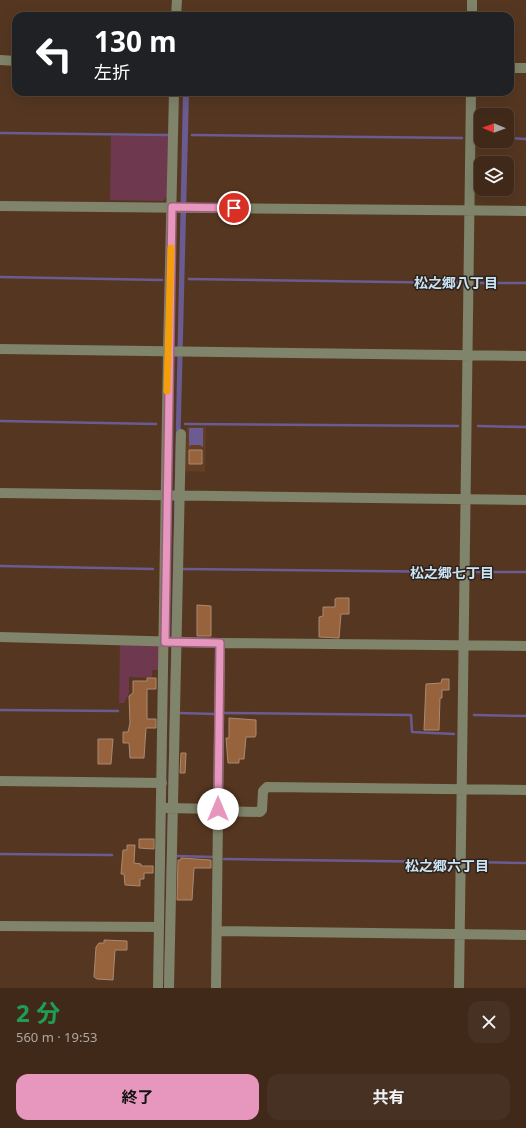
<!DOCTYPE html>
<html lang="ja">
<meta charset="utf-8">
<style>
body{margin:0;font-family:"Noto Sans","Noto Sans JP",sans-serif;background:#473122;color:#f1f3f6;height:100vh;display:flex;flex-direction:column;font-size:15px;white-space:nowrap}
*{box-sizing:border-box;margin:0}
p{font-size:13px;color:#aea6a2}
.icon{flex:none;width:22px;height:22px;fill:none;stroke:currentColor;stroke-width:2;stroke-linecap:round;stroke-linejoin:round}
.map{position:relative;height:988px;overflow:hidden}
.side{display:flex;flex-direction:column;background:#402919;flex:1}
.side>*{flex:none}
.hud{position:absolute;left:12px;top:12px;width:502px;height:84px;border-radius:12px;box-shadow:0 4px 16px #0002,0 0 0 1px #594538;background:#202124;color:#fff;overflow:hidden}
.needle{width:26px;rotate:271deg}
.buttons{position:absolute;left:474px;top:108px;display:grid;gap:8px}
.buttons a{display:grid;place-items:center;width:40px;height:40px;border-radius:8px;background:#402919;box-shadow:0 4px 16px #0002,0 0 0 1px #594538;font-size:20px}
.pin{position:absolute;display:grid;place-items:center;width:34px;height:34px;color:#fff;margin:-17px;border:2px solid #fff;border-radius:50%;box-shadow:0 1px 4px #0007}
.me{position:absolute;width:44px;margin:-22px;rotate:0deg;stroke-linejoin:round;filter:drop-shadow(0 0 3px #0008)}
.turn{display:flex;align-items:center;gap:14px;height:84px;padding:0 16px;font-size:18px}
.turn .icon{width:52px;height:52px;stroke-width:2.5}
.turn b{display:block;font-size:28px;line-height:34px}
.round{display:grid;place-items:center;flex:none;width:42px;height:42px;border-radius:12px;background:#473122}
.headline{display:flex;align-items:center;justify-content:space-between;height:68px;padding:0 16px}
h1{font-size:24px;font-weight:700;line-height:30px;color:#1e9e55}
.button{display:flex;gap:8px;margin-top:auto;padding:8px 16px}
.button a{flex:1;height:46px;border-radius:12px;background:#e797bd;color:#111;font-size:16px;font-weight:700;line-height:46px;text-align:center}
.button a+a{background:#473122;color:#f1f3f6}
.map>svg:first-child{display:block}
.built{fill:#633e23}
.green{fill:#6e384e}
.water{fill:#6a5b92}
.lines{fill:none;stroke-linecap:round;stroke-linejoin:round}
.stream{stroke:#6a5b92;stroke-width:2.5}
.building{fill:#97633c;stroke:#ac8971}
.minor{stroke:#7f846a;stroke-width:10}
.route-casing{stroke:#96627b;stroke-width:10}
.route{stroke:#e797bd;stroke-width:7}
.slow{stroke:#f59e0b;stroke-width:7}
.labels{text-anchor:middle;stroke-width:3;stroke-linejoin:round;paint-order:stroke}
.neighbourhood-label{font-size:14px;font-weight:bold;fill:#c8e5f8;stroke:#302219}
</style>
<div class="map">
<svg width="526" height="988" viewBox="0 0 526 988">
<rect width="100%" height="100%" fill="#553721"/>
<!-- built -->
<path class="built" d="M187,427H206L205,472L185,471Z"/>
<!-- green -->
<path class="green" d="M111,136H168L167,197L163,201L110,200Z
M120,643L160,646L159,670H152V678L129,677V693L124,703H119Z"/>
<!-- water -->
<path class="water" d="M183,92H189L167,988H164Z
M189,428H203V447L200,445H191L189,447Z"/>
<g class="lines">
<!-- stream -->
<path class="stream" d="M0,133L168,135
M192,135L462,138
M476,138H481
M507,138L526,139
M0,277L162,280
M189,279L459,283
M480,283H526
M0,421L156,424
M185,424L458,426
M478,426L526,427
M0,566L153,569
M182,569L456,572
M476,572H526
M0,710L118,711
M179,713L215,714
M224,713L411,715L412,732L454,734
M474,715L526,716
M0,854L112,855
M176,856L213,857
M224,859L452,862
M471,862L526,863"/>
</g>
<!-- building -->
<path class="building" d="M189,450H202V464H189Z
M337,598H349V614H341L339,638L319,637V617L323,616V607H335V599Z
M197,605L211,606V636H197Z
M147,678H156V689H147V719H156V728H146L144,758H130L129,743H123V732H128L130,723L129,696L133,693V681H147Z
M442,679H449V690H442V698H440L439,730H424L426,684L441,683Z
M229,718L256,720V735L255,737H246L244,759H239V763H228L226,738H229Z
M98,739H113L111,764H98Z
M181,753H186L185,773H180Z
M139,839H154V849L139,848Z
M127,845H135L134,863L141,864V866H153V873H144V879H140V886L125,885L124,874H121L123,850H127Z
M181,858L211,860V868H194L192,900H177L178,860H181Z
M104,940L127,941V950H115L113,980L97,979L94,977L96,947L99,943H104Z"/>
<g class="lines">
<!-- minor -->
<path class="minor" d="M176,16L177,0
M472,16V0
M0,60L16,61
M510,68H526
M0,206L526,211
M0,349L526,356
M0,493L526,500
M0,637L220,643L526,646
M0,781L162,783
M166,808L218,809
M218,811L260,812L262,810L263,791L267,787L526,790
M0,926L159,927
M217,931L526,935
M158,988L168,351L174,92
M169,988L181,434
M216,988L220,643
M459,988L471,92"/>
</g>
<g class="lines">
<defs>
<path id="route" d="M218,809L220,643L165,642L172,207L234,208"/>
</defs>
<!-- route casing -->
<use href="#route" class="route-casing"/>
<!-- route -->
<use href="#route" class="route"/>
<!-- slow -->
<path class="slow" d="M167,391L171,248"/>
</g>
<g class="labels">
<!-- neighbourhood labels -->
<g class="neighbourhood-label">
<text x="456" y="288">松之郷八丁目</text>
<text x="452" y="578">松之郷七丁目</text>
<text x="447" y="871">松之郷六丁目</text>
</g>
</g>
</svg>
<div class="buttons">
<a><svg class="needle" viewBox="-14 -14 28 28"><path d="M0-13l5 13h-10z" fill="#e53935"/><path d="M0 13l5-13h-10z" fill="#aea6a2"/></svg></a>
<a><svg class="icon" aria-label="layers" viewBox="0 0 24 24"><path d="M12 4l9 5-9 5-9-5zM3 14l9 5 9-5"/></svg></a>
</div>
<div class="pin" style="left:234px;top:208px;background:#d93025"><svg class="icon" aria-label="arrive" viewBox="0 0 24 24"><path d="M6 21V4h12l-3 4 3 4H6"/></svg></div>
<svg class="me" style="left:218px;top:809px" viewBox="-20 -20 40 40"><circle r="19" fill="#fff"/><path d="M0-13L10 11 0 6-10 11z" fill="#e797bd"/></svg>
<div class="hud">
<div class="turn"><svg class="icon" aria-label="left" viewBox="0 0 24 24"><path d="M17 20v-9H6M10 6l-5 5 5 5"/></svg><div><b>130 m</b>左折</div></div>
</div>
</div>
<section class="side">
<div class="headline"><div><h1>2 分</h1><p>560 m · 19:53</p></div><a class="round"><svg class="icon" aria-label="close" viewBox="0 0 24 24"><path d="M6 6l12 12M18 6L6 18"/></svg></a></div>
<div class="button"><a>終了</a><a>共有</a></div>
</section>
